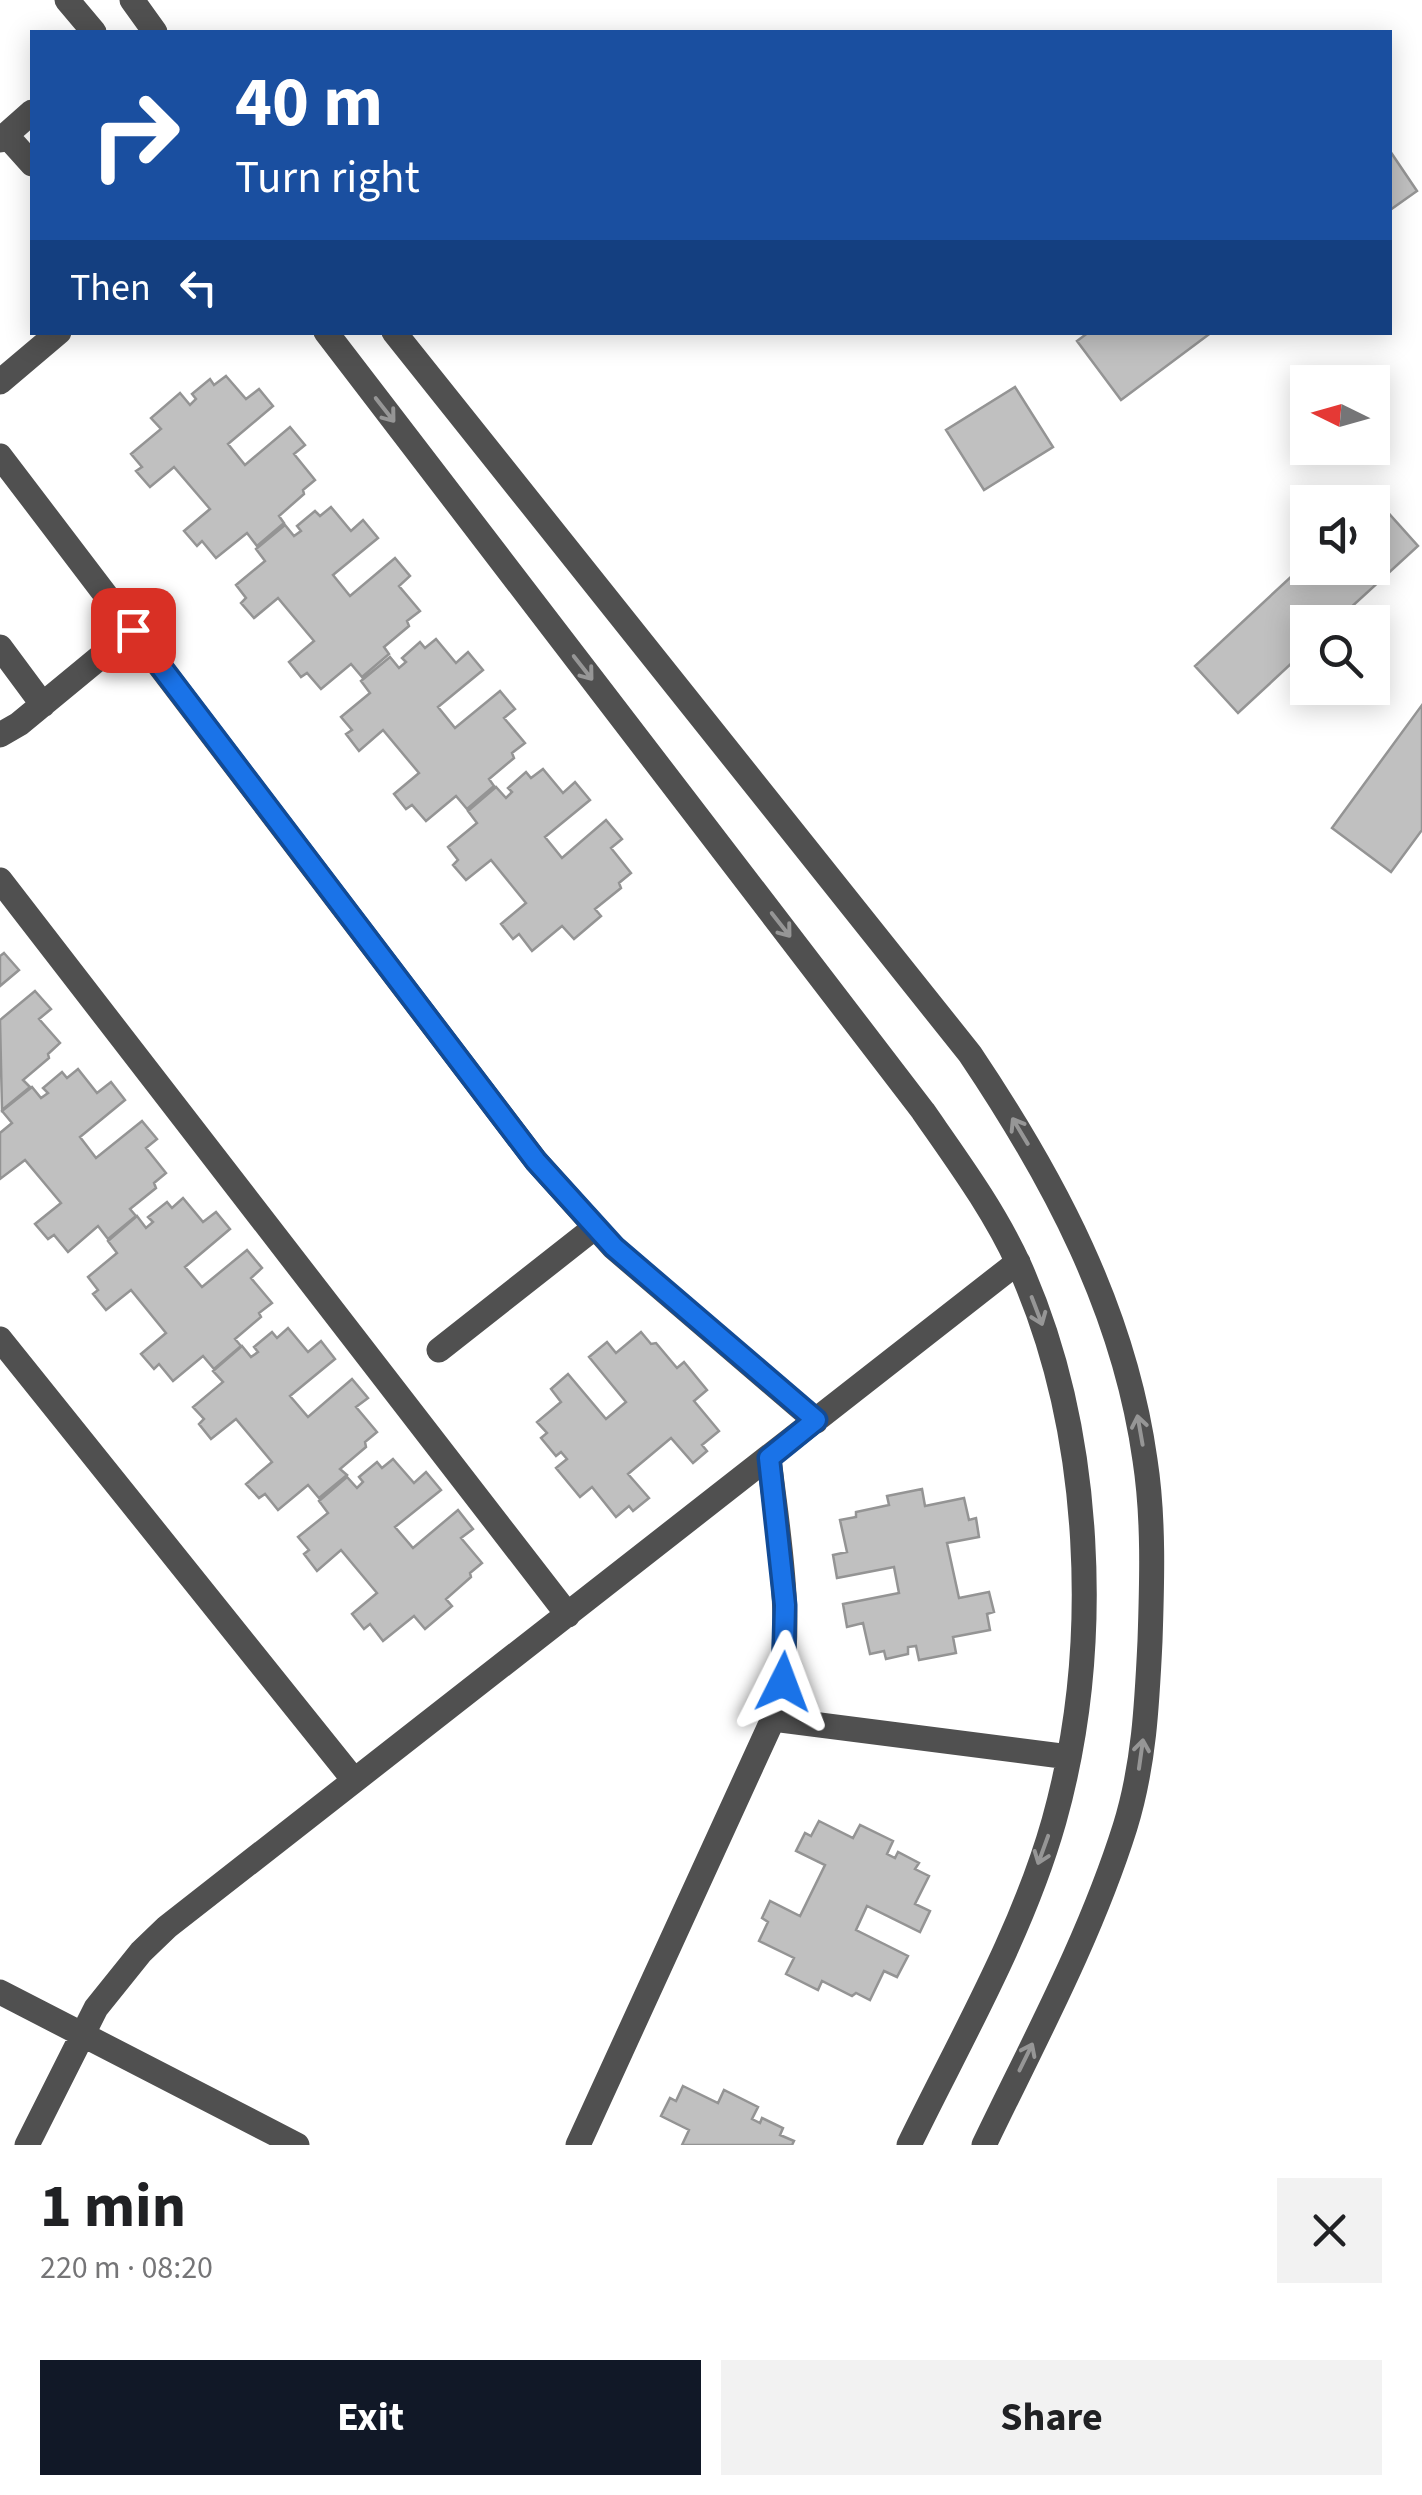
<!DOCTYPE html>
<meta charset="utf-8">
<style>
body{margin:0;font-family:"Source Sans 3",sans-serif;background:#f2f2f2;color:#202124;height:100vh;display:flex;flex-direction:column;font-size:38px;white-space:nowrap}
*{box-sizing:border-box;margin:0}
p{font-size:32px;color:#757577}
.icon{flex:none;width:55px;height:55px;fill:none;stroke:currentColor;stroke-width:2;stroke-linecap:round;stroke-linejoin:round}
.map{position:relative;height:2145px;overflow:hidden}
.details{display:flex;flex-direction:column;background:#fff;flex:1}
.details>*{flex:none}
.top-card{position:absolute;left:30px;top:30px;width:1362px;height:305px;border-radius:0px;box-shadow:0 5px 25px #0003;background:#1a4fa0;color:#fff;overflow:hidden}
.needle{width:65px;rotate:275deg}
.fabs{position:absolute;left:1290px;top:365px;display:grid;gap:20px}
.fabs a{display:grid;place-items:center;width:100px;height:100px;border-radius:0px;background:#fff;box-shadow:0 5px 25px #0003;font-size:50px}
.pin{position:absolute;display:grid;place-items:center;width:85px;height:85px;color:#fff;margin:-42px;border-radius:20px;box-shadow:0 5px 15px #0006}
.me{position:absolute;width:110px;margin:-55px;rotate:3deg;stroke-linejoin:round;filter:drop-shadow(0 0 8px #0008)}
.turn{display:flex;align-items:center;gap:35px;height:210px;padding:0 40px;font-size:45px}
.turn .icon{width:130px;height:130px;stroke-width:2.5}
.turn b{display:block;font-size:70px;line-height:85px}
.then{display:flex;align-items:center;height:95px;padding:0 40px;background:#0003;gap:20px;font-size:38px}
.round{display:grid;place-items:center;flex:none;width:105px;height:105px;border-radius:0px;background:#f2f2f2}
.summary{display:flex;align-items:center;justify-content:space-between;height:170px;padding:0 40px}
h1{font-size:60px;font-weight:700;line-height:75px}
.primary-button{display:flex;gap:20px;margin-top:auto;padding:20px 40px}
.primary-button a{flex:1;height:115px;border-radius:0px;background:#111827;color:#fff;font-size:40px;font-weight:700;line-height:115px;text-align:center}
.primary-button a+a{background:#f2f2f2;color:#202124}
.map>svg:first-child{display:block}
.building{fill:#c0c0c0;stroke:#949494;stroke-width:2.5}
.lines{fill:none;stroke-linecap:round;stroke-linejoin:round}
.minor{stroke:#505050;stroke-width:25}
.oneway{stroke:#969696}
.route-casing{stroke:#114b97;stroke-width:25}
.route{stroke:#1a73e8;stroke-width:18}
</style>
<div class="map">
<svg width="1422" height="2145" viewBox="0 0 1422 2145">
<rect width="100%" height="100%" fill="#fff"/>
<!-- building -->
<path class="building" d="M1390,151L1417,191L1390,210Z
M1089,332H1212L1121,400L1077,341Z
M226,376L246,399L259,389L273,406L228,444L245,465L290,427L305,445L294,454L315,480L303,490L304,494L279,516L284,523L257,546L247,533L216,558L202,541L197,546L184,531L210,509L174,467L150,487L136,471L142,467L131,454L161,429L151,418L180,393L190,405L196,399L192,394L210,379L214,385Z
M1015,387L1053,447L984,490L946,430Z
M1375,498L1418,546L1335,622H1308V648L1238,713L1195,666L1308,561V568H1372L1370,502Z
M331,507L351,531L363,520L378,538L333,575L350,596L395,558L410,576L399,586L420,611L407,621L409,626L384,647L389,654L362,677L351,664L321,689L307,673L301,677L289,662L314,641L278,598L254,618L241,603L246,598L236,585L265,561L256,549L285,525L294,536L301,531L297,526L315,511L320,516Z
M436,639L456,663L468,652L483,670L438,707L455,728L500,691L515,709L504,718L525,743L512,753L514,758L489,779L494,786L467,809L456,796L426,821L412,805L406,809L394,794L419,773L383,730L359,751L346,734L352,730L341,717L370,693L361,681L390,657L399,668L406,662L402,658L420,642L425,648Z
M1422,705V830L1391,872L1332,828Z
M543,769L563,793L575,782L590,800L545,837L562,858L606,820L622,839L611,848L631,873L619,883L621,888L595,909L601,916L574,939L562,926L532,951L519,934L513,939L501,924L526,903L491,860L466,880L453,865L458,860L448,847L477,823L468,811L496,787L506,798L512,792L508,788L526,772L531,778Z
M4,953L19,970L0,986V956Z
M35,991L51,1009L39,1019L60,1043L48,1054L49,1058L23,1080L30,1087L2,1110L0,1020Z
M78,1069L97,1093L111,1082L125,1100L80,1137L96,1158L142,1121L157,1139L146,1148L166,1173L154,1183L156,1188L130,1209L136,1216L108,1239L98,1226L68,1252L54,1235L48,1239L35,1224L61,1203L25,1160L0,1179V1133L12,1123L2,1111L32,1087L41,1098L48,1093L43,1088L62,1072L67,1078Z
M183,1198L203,1222L216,1212L230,1229L185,1267L202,1287L247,1250L262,1268L251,1278L272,1303L259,1313L261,1317L235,1339L241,1346L214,1369L203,1356L173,1381L159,1364L154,1369L141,1354L166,1333L131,1290L106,1310L93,1294L98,1290L88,1277L117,1253L108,1241L137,1216L146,1228L153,1222L148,1217L167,1202L172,1208Z
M288,1328L308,1352L321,1341L335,1359L290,1396L308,1417L352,1379L368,1398L356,1407L377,1432L365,1442L366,1447L340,1469L347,1475L319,1498L308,1485L278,1510L265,1494L259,1498L246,1484L272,1462L236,1419L211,1439L199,1424L204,1419L193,1407L223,1382L213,1371L242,1346L251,1357L258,1352L254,1347L272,1332L277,1338Z
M641,1332L651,1344L656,1343L677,1368L684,1362L707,1390L694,1401L719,1431L702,1445L707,1451L693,1463L671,1438L628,1474L649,1498L633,1511L629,1506L616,1517L592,1487L580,1497L556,1468L567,1459L561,1452L556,1456L541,1438L547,1433L537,1422L561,1402L551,1389L568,1374L606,1419L626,1402L589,1357L607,1342L616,1353Z
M393,1459L414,1483L426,1472L441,1490L395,1527L413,1548L458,1510L473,1529L461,1538L482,1563L470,1573L471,1577L446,1599L452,1606L425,1629L414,1616L383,1641L370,1624L364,1629L352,1614L377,1593L341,1550L317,1571L304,1554L309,1550L298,1537L328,1513L319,1501L347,1477L357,1488L363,1482L359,1477L377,1462L382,1468Z
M922,1489L925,1506L964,1498L969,1520L976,1518L979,1537L947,1543L959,1598L989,1592L994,1612L987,1614L990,1630L953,1637L956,1653L919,1660L916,1646L908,1647V1654L886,1659L884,1651L870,1654L863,1623L847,1627L843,1604L899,1593L894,1567L837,1578L833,1555L847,1552L840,1520L856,1517V1512L889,1505L887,1496Z
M819,1821L853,1838L860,1825L893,1841L887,1854L895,1858L898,1852L919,1863L915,1869L929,1876L915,1904L930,1911L920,1932L867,1906L856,1930L908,1956L897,1977L884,1971L870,2000L856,1993L852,1996L822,1981L818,1990L786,1974L794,1958L759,1941L768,1922L762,1918L770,1901L800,1916L825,1865L796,1851L805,1833L811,1836Z
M683,2086L718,2103L724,2090L758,2107L752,2119L760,2123L762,2118L783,2128L780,2135L794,2141L792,2145H682L689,2130L661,2116L670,2098L676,2101Z"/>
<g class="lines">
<!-- minor -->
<path class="minor" d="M67,0L94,32
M132,0L155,32
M6,135L32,164
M0,140L32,112
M326,332L923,1111C957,1160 994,1210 1019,1265C1093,1430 1103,1646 1054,1821C1022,1934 960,2040 909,2145
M394,332L970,1054C1054,1179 1124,1310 1145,1460C1154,1518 1152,1582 1150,1641C1147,1704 1144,1766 1125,1827C1090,1938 1034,2041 984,2145
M0,382L59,332
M0,456L536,1161L613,1247L816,1421
M0,647L43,705
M0,735L19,724L133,630
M0,880L568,1615
M0,1339L354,1780
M439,1350L594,1228
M773,1719L1069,1757
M0,1992L297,2145
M27,2145L96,2008L141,1952L167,1927L1018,1262
M578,2145L773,1719C797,1633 779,1545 769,1458"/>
</g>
<!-- one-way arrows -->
<defs><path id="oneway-shaft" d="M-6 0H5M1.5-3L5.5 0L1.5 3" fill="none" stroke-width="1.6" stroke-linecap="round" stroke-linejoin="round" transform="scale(2.5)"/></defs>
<g class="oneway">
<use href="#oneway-shaft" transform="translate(385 410) rotate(52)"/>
<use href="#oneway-shaft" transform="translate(583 668) rotate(52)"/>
<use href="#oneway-shaft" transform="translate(781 925) rotate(52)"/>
<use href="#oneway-shaft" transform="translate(1020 1131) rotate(-121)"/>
<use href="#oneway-shaft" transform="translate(1037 1311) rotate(69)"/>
<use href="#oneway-shaft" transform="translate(1140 1430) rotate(-100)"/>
<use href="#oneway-shaft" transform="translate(1141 1754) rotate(-82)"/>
<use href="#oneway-shaft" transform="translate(1043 1850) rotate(110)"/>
<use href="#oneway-shaft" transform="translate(1026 2057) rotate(-64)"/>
</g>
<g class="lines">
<defs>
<path id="route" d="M133,630L536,1161L614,1247L816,1420L769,1458L785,1605L783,1682"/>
</defs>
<!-- route casing -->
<use href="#route" class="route-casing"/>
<!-- route -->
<use href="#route" class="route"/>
</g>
</svg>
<div class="fabs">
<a><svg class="needle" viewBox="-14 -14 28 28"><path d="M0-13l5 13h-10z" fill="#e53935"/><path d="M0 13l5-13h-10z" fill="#757577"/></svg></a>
<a><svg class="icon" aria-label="sound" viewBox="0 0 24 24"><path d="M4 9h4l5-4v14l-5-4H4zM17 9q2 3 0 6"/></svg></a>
<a><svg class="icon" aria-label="search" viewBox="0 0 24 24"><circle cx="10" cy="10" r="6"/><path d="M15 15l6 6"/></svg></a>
</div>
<div class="pin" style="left:133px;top:630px;background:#d93025"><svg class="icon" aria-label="arrive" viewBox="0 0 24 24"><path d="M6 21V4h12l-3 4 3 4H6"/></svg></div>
<svg class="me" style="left:783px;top:1682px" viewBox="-20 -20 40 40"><path d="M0-17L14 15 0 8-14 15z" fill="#1a73e8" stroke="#fff" stroke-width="4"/></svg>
<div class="top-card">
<div class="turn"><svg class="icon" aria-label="right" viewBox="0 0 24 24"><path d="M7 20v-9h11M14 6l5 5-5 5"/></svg><div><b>40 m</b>Turn right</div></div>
<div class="then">Then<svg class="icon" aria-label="left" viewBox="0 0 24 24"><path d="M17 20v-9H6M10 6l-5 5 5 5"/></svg></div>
</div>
</div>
<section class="details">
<div class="summary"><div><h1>1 min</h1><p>220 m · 08:20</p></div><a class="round"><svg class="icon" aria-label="close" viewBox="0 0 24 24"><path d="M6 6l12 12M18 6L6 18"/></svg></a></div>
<div class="primary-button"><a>Exit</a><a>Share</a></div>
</section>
